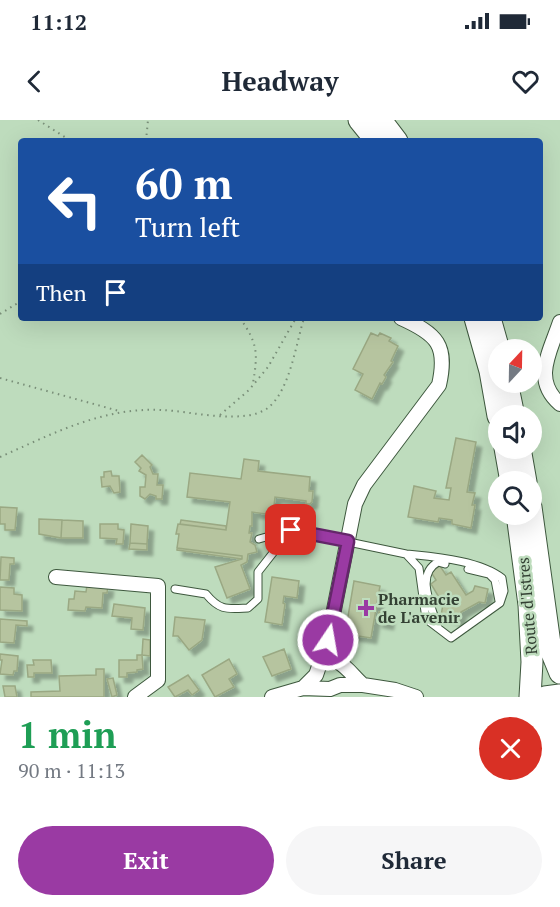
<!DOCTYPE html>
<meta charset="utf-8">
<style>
body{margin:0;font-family:"PT Serif",serif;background:#f6f6f7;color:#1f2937;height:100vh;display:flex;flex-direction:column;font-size:22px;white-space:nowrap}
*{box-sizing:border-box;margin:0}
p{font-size:20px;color:#747a83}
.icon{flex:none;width:33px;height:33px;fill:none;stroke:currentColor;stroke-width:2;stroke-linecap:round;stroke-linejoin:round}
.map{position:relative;height:577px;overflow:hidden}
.details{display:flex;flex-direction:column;background:#fff;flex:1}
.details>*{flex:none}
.banner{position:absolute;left:18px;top:18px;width:525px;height:183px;border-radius:6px;box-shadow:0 6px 24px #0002;background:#1a4fa0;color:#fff;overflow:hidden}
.needle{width:39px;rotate:22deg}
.tools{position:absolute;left:488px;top:219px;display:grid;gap:12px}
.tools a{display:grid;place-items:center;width:54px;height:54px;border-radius:50%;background:#fff;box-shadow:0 6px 24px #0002;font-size:30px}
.pin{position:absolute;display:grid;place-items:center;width:51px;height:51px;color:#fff;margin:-26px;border-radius:12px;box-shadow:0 3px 9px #0006}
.me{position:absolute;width:66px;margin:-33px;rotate:12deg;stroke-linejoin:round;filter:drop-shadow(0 0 4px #0008)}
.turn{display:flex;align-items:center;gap:21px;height:126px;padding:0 18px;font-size:27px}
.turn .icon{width:78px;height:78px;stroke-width:2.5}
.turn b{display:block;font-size:42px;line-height:51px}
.then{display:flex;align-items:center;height:57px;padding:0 18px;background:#0003;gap:12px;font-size:22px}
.round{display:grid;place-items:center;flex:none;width:63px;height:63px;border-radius:32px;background:#f6f6f7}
.head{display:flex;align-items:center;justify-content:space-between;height:102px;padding:0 18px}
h1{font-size:36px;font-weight:800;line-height:45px;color:#1e9e55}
.cta{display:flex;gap:12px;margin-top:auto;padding:12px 18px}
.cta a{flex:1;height:69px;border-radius:36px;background:#9a3aa3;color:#fff;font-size:24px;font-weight:800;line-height:69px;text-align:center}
.cta a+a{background:#f6f6f7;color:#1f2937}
.status{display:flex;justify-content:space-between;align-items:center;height:42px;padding:0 30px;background:#fff;direction:ltr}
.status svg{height:16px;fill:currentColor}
header{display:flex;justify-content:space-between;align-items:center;height:78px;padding:0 18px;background:#fff;font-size:27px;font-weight:800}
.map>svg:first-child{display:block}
.building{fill:#b6c49f;stroke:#9aa883;stroke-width:1.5;filter:url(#shadow)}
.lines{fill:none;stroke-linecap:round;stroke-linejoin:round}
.lane-casing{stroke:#3e583e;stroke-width:9}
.street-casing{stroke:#3e583e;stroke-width:16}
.primary-casing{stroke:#3e583e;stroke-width:23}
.path{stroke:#798e78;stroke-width:2;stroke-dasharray:1.5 4.5;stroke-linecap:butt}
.lane{stroke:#fff;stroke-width:7}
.street{stroke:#fff;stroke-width:14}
.primary{stroke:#fff;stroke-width:21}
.route-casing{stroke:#64266a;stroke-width:15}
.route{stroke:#9a3aa3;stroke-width:10}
.poi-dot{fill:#9a3aa3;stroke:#bedcbd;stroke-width:2}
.labels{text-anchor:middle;stroke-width:5;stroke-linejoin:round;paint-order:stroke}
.poi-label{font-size:16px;font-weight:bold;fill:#334033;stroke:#bedcbd;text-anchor:start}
.street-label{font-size:16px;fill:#334033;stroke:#bedcbd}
</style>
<div class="status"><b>11:12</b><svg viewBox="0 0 49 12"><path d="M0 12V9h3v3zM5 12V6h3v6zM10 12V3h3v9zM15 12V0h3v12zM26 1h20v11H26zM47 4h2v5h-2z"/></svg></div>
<header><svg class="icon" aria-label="back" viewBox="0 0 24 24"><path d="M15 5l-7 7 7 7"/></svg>Headway<svg class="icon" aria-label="heart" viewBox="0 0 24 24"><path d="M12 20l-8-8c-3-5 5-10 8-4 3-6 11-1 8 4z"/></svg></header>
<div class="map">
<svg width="560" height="577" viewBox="0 0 560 577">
<defs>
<filter id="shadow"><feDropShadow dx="5.5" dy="5.5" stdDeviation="1.5" flood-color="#0004"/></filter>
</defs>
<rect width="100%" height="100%" fill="#bedcbd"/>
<!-- building -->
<path class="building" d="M371,213L378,216L380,213L391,218L389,221L398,226L391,241L393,242L384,255L386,257L382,264L380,263L372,279L355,270L363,254L353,249Z
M456,318L476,322L467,372L475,373L472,385H475L471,408L452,404V400L439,398L438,402L408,397L414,366L436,371L434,378L449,380L451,368H446Z
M142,335L152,345L150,347L153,354H158L157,365H163L162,379H156V376L150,374L145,379L140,376V367H145L146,355L139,351L141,348L135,342Z
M244,339L259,341L258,351L310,357L309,371H313L312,382L310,384H306V381L275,377L273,395L252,392V406H250L249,413H252L250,422L255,425L257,432L248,434L247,442L241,445L250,469L227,478L215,447L242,439V436L177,428L179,414H176L178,404L226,410L230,382L187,377L190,353L241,359Z
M111,351L112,356H119L120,372L114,373L110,366L102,367L101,357H104V352Z
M0,387L17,388L15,410H5V404H0Z
M39,399L62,400L61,418L39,414Z
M62,400L83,401V418H61Z
M181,400L226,406V410L180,404Z
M100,404H118V409L124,410L123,424H116L117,419L100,418Z
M131,404L148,406L147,424L130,423Z
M130,423L147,424V430L129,429Z
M177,428L242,436V439L177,430Z
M1,437L14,438V444H10L9,460H0Z
M440,446L446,455L451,452L466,475L473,471L475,466L488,469L485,483L479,482L461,492L459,501L441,496L443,484L431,464L436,460L431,452Z
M272,457L299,461L297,478L284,476L283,483L285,484L282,505L265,502Z
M354,461L380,466L371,518L345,514Z
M87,465L108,466L107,473H103L102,488L86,487L85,491L68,490L69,479H74L75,471L86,472Z
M0,467L14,468V474L22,475V491L0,490Z
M114,484L145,488L143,510L131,509L132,498L112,496Z
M379,492L389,494L388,504L377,502Z
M175,497L205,500L202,520L189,530L178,516H173Z
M0,499L27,501V506L16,505L14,523L0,522Z
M143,519L150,520V536L142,535Z
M284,529L291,549L272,556L263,537Z
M0,534L18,536L17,551H14L13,555L0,554L2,540H0Z
M137,535H142L143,549L137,550V552L127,553V557H119V540H137Z
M229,539L237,554L229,559L234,567L215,577L202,555Z
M33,540H51L52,553H34V557H28L27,545H34Z
M96,549H104V577H31V572L60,571L59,556L96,555Z
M188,555L199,570L192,575L188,570L175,577L168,567Z
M113,558L117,575L112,577L107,559Z
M3,566H15L17,577H5Z"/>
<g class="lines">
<defs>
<path id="lane" d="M259,419L291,410L406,434L419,448L426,499L451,518L500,483L504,471L502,458C479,440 434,437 406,434
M468,449L489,454L495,460L499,481
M175,469L206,474C220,491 227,489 248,488L258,479V452L291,410
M438,508C433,489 414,455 438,442L445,444"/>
<path id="street" d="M560,202C550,232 532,260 560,284
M56,457L158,466V560L135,577
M319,544C337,530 350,554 363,565
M303,568L316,555L328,520L355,384L364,365L439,265C448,225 437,214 401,198
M272,577L303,568L330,569L340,565H363L395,570L416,577"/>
<path id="primary" d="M359,0L376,21
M381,0L397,21
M475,198L490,251L498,296
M490,198L499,230
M507,262L514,296
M505,328L511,362
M520,328L526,362
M531,387L551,531L560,553
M517,394L529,485L532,542L530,577
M545,577L560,575"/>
</defs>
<!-- lane casing -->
<use href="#lane" class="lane-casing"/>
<!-- street casing -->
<use href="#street" class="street-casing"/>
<!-- primary casing -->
<use href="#primary" class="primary-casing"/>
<!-- path -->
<path class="path" d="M38,0L71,21
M146,21L148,0
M0,194L21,181
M240,198C258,224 258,233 253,263
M0,258L119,291
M220,295L249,270L268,247L296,198
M0,337C52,314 103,287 162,290C190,291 246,306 269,287C290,269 296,224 304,198"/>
<!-- lane -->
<use href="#lane" class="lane"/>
<!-- street -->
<use href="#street" class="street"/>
<!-- primary -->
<use href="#primary" class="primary"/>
</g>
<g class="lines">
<defs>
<path id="route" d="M291,410L348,421L328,520"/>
</defs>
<!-- route casing -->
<use href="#route" class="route-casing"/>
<!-- route -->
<use href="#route" class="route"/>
</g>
<!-- markers -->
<path class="poi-dot" d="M363 479h6v6h6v6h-6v6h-6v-6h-6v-6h6z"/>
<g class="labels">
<!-- poi labels -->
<g class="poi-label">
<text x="378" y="485">Pharmacie<tspan x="378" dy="18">de L'avenir</tspan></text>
</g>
<!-- street labels -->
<g class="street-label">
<text transform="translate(527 486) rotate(-95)" y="6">Route d'Istres</text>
</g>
</g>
</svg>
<div class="tools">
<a><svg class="needle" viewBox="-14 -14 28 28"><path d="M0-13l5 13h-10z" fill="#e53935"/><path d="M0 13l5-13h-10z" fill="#747a83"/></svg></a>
<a><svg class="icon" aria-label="sound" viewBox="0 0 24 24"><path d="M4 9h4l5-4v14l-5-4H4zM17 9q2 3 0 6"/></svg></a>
<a><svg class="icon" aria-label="search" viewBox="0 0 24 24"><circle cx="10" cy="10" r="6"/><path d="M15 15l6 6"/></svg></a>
</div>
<div class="pin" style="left:291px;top:410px;background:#d93025"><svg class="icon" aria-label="arrive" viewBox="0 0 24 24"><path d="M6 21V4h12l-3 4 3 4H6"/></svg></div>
<svg class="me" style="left:328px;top:520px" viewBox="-20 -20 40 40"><circle r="17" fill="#9a3aa3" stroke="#fff" stroke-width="3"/><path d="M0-11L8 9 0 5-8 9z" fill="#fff"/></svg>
<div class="banner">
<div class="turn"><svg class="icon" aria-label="left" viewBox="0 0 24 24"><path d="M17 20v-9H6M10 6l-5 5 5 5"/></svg><div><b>60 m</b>Turn left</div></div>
<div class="then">Then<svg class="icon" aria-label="arrive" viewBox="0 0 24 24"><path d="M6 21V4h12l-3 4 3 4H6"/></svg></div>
</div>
</div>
<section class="details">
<div class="head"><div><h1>1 min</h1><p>90 m · 11:13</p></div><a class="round" style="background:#d93025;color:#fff"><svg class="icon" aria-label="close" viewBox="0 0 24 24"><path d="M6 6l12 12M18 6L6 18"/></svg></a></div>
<div class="cta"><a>Exit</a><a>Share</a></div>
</section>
